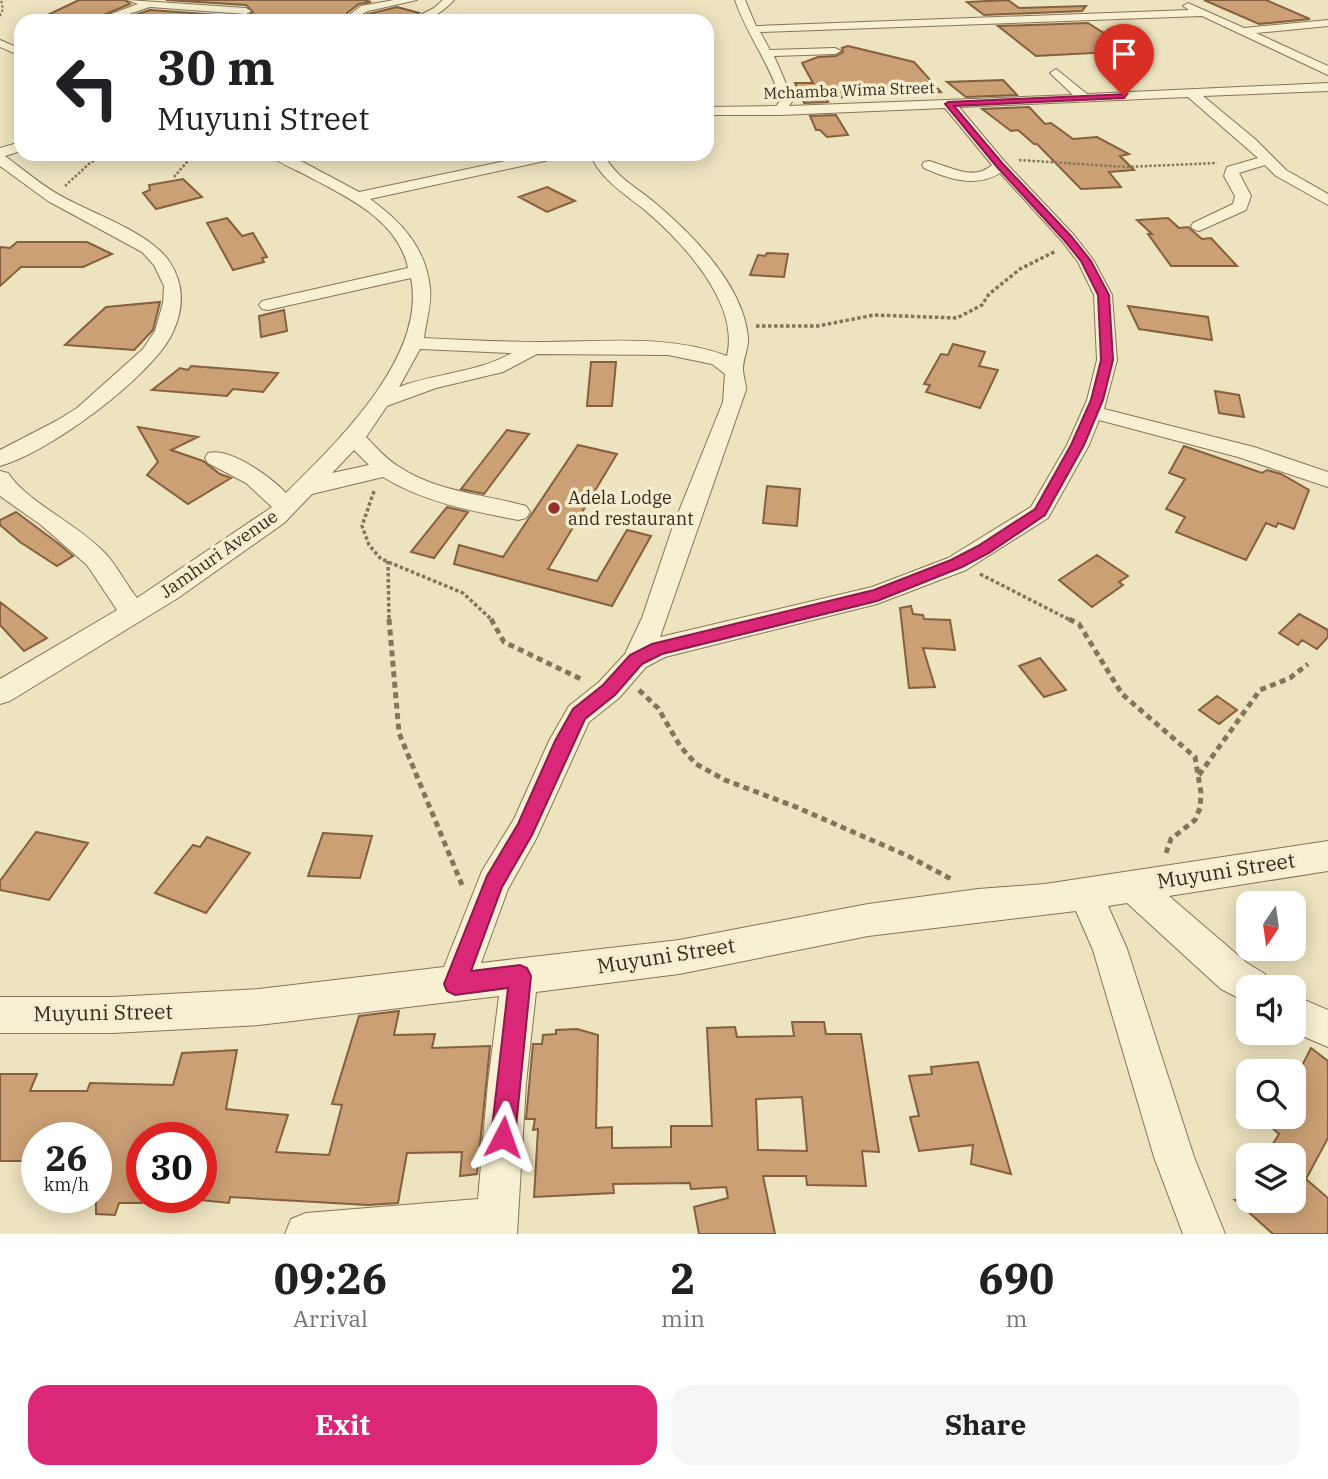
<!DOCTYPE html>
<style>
body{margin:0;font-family:"IBM Plex Serif",serif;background:#f6f6f6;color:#202124;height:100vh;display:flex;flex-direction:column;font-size:26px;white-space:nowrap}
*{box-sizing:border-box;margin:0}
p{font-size:23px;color:#757577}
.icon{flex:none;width:38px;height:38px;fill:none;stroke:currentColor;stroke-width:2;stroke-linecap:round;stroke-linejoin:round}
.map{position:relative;height:1234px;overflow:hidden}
.sheet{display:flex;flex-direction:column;background:#fff;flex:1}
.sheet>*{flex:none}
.hud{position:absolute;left:14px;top:14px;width:700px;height:147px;border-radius:21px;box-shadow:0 4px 18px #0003;background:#fff;color:#202124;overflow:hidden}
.needle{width:46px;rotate:193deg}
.fabs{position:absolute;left:1236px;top:891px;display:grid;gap:14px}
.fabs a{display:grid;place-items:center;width:70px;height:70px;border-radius:14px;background:#fff;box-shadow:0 4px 18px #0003;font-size:35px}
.speed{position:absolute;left:21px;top:1122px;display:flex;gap:14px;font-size:35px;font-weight:700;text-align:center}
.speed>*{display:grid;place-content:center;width:91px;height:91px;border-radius:50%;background:#fff;box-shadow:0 4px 18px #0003;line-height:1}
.speed small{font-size:18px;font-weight:400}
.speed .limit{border:10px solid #d22;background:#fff;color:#111}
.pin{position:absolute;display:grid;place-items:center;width:60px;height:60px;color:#fff;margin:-72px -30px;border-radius:50% 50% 50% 0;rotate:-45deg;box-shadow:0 0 7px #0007}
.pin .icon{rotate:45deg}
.me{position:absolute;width:77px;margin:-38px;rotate:4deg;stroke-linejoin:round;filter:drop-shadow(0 0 5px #0008)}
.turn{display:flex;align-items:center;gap:24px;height:147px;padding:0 28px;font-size:32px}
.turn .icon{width:91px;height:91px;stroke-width:2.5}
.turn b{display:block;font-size:49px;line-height:60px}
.eta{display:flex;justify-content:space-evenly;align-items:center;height:119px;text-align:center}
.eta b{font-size:42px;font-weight:800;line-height:49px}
.cta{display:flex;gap:14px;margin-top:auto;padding:14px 28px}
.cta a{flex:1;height:80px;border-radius:21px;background:#db2777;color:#fff;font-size:28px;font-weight:800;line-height:80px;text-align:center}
.cta a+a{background:#f6f6f6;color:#202124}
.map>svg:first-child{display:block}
.building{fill:#cba075;stroke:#84603e;stroke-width:2;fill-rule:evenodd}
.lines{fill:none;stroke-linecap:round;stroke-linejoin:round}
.minor-casing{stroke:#867458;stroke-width:2}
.path-far3{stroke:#867458;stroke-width:2;stroke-dasharray:2.5 2;stroke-linecap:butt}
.path-far2{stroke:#867458;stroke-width:2.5;stroke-dasharray:2.5 2;stroke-linecap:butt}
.path-far1{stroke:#867458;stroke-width:3.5;stroke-dasharray:3.5 2.5;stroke-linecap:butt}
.path{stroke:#867458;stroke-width:5;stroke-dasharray:6 4.5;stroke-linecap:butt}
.minor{fill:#f8f0d2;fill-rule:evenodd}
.route{fill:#db2777;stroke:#8e194d;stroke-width:2}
.poi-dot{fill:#943128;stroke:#f5edcf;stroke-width:2.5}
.labels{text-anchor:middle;stroke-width:7;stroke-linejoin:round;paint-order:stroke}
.far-street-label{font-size:16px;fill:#352a1c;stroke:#f5edcf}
.poi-label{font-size:18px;fill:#352a1c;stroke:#f5edcf;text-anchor:start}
.street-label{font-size:18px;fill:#352a1c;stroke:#f5edcf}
.near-street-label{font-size:21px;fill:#352a1c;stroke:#f5edcf}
</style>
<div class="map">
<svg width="1328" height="1234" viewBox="0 0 1328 1234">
<rect width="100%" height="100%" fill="#ede3bf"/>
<!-- building -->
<path class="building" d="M79,0H125L130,4L89,21H35Z
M166,0H364L371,2L359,4L347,13V16L355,21H116L150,10L246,17L253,12L246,5Z
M1008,0L1019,8L1086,6L1082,11L984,15L967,2Z
M1204,0H1266L1310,19L1259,24Z
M397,7L419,13L407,21H376L368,14Z
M1088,23L1132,51L1036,56L998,26Z
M848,46L914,62L941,92L826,98L828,102L804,103L795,83H813L802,63L818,57L836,56L843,52L842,48Z
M1003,80L1017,95L966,97L947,82Z
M1029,107L1045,124L1051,123L1073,139L1097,137L1129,154L1120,156L1134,170L1109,172L1121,187L1081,189L1037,144H1034L1018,130L1011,131L982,109Z
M836,115L848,135L827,137L820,130H816L810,116Z
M183,179L202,197L156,209L143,193L150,190L149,185Z
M547,187L575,201L547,212L519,197Z
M227,218L242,236L253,233L267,257L262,258L264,262L233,270L207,223Z
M1168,218L1179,228L1188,227L1202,239L1211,238L1237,266H1171L1148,234H1152L1137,220Z
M17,242H87L112,254L83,267H21L0,286V247L10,248Z
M767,253L788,254L784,277L750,275L758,255L765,256Z
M160,302L153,330L134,350L65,345L106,307Z
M1128,306L1208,317L1212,340L1139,329Z
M284,310L287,331L261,337L259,316Z
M953,344L985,352L979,366L998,370L980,408L926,392L930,385L924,384L941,354L948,355Z
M591,362H616L612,406H587Z
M191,366L243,370L278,373L263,392L233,389L227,396L152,390L180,368L188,370Z
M1215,391L1239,395L1244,417L1219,413Z
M138,427L198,437L171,450L203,461L220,474L231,478L188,504L147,475L158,462Z
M507,430L529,434L484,494L461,489Z
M578,445L617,454L548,569L597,581L627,530L651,536L612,606L454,564L459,545L503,557Z
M1184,446L1262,473L1267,470L1281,474L1309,490L1294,529L1278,523L1276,527L1266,523L1246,560L1176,532L1185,517L1166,509L1185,479L1169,473Z
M767,486L800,489L797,526L763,523Z
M447,507L468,512L434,558L411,552Z
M16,512L59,544L73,556L57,566L20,542L0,525V520Z
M1097,555L1128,576L1119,582L1123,585L1092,607L1059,580Z
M0,602L47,638L24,651L0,625Z
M911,606L913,614L923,615L924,619L950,620L955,650L923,648L935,687L909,688L900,608Z
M1299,614L1328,630V637L1317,649L1302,640L1298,645L1279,633Z
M1040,658L1066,690L1044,697L1019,666Z
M1217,696L1237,710L1219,724L1199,710Z
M36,832L88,843L49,900L0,890V881Z
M323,833L372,836L360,878L308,876Z
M207,837L250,853L206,913L155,893L193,845L200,847Z
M399,1011L394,1035L435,1034L432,1048L490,1046L477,1174L460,1176L462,1152L407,1153L398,1203L368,1205L230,1197L229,1203L201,1200V1138H194L195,1134L142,1137V1203H119L115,1215L96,1214V1138H37V1161H0V1074H37L30,1091H87L90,1083L173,1085L182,1053L237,1050L226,1109L288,1115L276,1152L329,1155L342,1105L332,1104L359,1016Z
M792,1022H824L826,1034H861L879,1152L862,1151L866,1186L807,1185L806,1176H763L775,1234H699L694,1207L728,1198L726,1187L691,1189L690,1183L613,1184L614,1193L534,1197L538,1129L533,1130L535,1119H526L533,1044H542L543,1035L556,1034V1030L577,1029L598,1035L596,1128L612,1127V1148L671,1147V1126H712L707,1028L735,1027L737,1037L794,1036ZM802,1097L807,1151L758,1150L756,1099Z
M1311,1048L1328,1061V1138L1306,1179L1328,1198V1234H1273L1235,1200H1293V1155H1266L1279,1134L1258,1116H1293V1083Z
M978,1062L1011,1174L971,1164L973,1145L919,1151L910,1117L919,1116L909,1076L932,1074L931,1067Z"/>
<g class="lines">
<defs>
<path id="minor" d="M127,0L246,8L251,11L246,14L150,7L108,21H92L138,4Z
M394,0H417L368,11L362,14L374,21H360L349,15L361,6Z
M443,0H454C441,14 428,21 409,21L434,8Z
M735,0H745L756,26L1189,10L1183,6L1188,3L1244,28L1328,20V26L1256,33L1328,66V75L1202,16L760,32L770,50L835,48L841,51L835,54L774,56L793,100L789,106L1073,95L1050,73L1056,69L1087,94L1328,83V91L1203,96L1255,139L1286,170L1328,194V205L1276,176L1265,165L1239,173L1251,196L1246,210L1199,231L1193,229L1191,226L1193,223L1233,204L1235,196L1224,176L1227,167L1258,158L1188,97L959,107L1005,162L1074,235L1094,261L1112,295L1117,360L1104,409L1254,447L1328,472V487L1238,457L1099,420L1089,445L1048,518L966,570L877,604L665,657L646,667L619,698L589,722L536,839L508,889L481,963L679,940L868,904L978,889L1045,884L1328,841V871L1169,896L1247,963L1265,974L1270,987H1248V1003L1221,989L1127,903L1108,906L1127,949L1194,1157L1225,1234H1183L1154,1157L1093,950L1076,911L868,936L679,974L536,992L526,1083L517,1234H285L291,1219L306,1213L478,1199L488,1083L499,996L259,1025L113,1033H0V997H113L259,989L444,967L482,871L514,819L549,741L569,706L599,682L625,654L642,618L673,526L723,402L725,374L712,364L668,355L537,354L503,372L436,388L387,406L366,437C376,447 386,459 398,466C436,492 483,494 526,506L530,512L526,518L518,520C472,511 423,502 383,477L312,494L284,523L178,598L10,701L0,704V679L117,610L87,565L41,525L0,496V471L8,473C28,503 78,524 105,553C117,566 126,584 137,598L272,507L246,483L208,463L205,458L208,453C230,447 271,477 286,493C337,442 427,357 411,278L268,310L262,309L259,305L262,301L408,268C398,218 342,195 302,173C292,168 278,163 270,154H288L359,192L538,154H565L558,158L370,199C401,221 426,248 430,288C432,303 426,322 424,338C463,340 503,342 542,342C603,342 669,334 727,356C740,303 683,243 646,211C625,194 601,180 590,154H604C614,176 636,187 654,202C692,234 743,285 748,337C749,348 743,358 743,369C743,376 746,382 746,390L660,637L872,587L948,558L1031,507L1067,445L1087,400L1097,360L1094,295L1078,262L1062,241L1000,173C976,188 948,179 924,168L922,165L924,162L929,161C949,166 973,182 992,165L945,108L780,115H707V107L776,106L781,100C770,64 747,35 735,0ZM420,349L512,353C477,373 436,373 399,387ZM354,450L369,465L332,473Z
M0,40L21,49V56L0,47Z
M21,142V151L5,156C23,169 41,185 61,196C93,214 149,232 169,261C184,283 184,308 173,332C152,377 48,453 0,466V450L56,421L77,408L143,349L155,331L163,303L164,286L154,265L142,252L48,201L0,166V148Z
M1293,995L1328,1010V1047L1293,1032Z"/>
</defs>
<!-- minor casing -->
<use href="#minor" class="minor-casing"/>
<!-- path-far3 -->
<path class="path-far3" d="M0,16L3,9L1,0"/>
<!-- path-far2 -->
<path class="path-far2" d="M1019,160L1126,167L1217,163
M174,177L194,154
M65,186L91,162L109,154"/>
<!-- path-far1 -->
<path class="path-far1" d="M756,326H818L874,315L957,318L982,305L989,294L1020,269L1056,251
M374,491L362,526L369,545L381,559L463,593L493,621
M388,561L389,621
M980,574L1072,621"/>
<!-- path -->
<path class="path" d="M389,619L399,733L462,885
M491,619L504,642L583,680
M1069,619L1079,624L1122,694L1195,757L1201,793L1200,808L1195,820L1171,839L1166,853
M639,690L658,708L680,746L696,764L725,780L796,807L908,856L953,880
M1199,775L1260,690L1290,678L1308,664"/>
<!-- minor -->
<use href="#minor" class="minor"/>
</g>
<!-- route -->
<path class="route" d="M1127,94L1124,98L954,106L1003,164L1071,236L1091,261L1109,295L1113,360L1103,400L1084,445L1045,515L989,553L962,567L877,601L662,654L642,664L615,695L585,719L532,835L502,887L471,971L520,965L527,968L531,976L515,1137L512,1146L503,1149L495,1146L491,1137L508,988L455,995L447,991L444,984L487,876L518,824L555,741L573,709L603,685L630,655L652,644L874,590L951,560L978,546L1035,509L1071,445L1091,400L1101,360L1098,295L1081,261L1064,240L997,167L945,104L948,102Z"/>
<!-- markers -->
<circle class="poi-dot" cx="554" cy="508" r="7"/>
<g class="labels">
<!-- far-street labels -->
<g class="far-street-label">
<text transform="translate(849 90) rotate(-2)" y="6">Mchamba Wima Street</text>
</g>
<!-- poi labels -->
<g class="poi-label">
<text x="568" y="504">Adela Lodge<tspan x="568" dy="21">and restaurant</tspan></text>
</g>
<!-- street labels -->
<g class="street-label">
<text transform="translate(219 554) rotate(-35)" y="6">Jamhuri Avenue</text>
</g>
<!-- near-street labels -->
<g class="near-street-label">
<text transform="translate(1226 871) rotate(-9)" y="7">Muyuni Street</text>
<text transform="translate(666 956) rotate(-9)" y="7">Muyuni Street</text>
<text transform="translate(103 1013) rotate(-1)" y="7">Muyuni Street</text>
</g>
</g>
</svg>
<div class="fabs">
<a><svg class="needle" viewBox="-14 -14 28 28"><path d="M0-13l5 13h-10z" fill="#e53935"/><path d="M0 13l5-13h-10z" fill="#757577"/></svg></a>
<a><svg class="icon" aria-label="sound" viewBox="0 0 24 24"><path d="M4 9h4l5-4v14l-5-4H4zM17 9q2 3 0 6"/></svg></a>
<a><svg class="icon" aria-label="search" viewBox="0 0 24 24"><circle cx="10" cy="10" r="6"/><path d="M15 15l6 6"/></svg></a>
<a><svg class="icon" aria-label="layers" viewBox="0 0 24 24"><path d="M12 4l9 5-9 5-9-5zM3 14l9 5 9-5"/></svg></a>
</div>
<div class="speed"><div>26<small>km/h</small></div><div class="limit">30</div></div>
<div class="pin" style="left:1124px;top:96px;background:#d93025"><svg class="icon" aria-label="arrive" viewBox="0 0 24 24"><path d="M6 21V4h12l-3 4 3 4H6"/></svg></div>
<svg class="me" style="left:503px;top:1137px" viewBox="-20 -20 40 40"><path d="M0-17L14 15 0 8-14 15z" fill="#db2777" stroke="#fff" stroke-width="4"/></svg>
<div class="hud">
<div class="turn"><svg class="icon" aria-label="left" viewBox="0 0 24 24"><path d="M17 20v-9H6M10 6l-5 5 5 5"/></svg><div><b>30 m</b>Muyuni Street</div></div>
</div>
</div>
<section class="sheet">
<div class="eta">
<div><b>09:26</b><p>Arrival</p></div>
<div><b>2</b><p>min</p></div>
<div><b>690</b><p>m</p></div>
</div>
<div class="cta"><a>Exit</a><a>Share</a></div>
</section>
